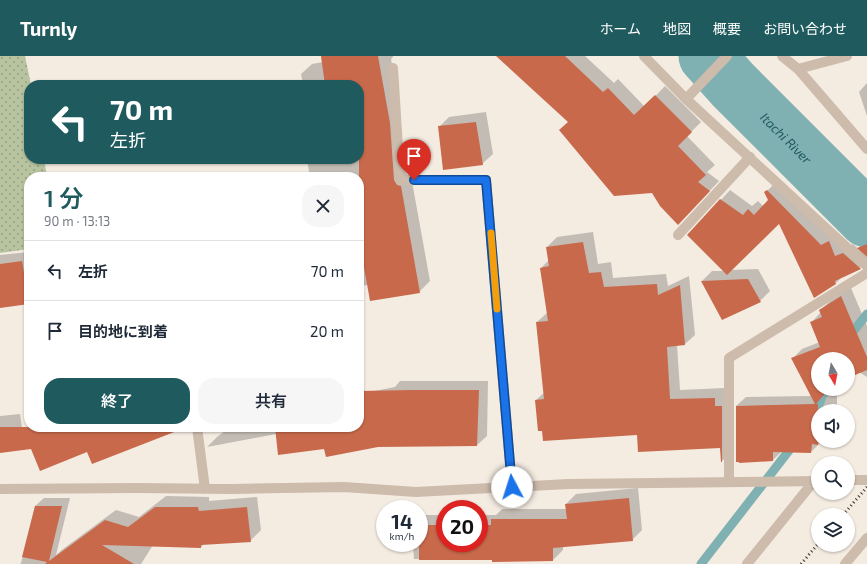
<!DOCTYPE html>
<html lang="ja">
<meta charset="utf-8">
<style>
body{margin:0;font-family:"Exo 2","Noto Sans JP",sans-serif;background:#f6f6f7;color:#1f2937;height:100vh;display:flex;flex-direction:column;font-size:15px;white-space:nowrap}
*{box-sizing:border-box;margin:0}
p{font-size:13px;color:#747a83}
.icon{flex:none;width:22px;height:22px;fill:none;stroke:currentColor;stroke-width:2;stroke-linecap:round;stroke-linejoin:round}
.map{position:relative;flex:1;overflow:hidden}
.details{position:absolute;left:24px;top:116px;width:340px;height:260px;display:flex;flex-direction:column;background:#fff;border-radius:16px;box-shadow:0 1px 3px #0004}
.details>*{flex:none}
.hud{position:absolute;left:24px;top:24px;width:340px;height:84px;border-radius:16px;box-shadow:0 1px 3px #0004;background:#1f5a5e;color:#fff;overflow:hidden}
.needle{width:26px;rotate:170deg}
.controls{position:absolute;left:811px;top:296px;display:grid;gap:8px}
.controls a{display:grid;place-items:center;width:44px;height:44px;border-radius:50%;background:#fff;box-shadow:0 1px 3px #0004;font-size:20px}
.speed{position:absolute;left:376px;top:444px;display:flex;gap:8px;font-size:20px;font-weight:700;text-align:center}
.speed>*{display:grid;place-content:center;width:52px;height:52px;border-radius:50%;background:#fff;box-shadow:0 1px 3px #0004;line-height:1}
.speed small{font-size:10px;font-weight:400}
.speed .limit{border:6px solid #d22;background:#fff;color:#111}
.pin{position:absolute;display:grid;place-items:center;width:34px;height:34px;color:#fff;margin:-41px -17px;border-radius:50% 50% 50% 0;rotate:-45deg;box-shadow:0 0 4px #0007}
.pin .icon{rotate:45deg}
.me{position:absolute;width:44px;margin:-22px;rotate:355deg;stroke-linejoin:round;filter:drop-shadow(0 0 3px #0008)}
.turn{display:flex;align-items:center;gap:14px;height:84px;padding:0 20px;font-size:18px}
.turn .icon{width:52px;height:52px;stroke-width:2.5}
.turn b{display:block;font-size:28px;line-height:34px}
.round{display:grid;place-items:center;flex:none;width:42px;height:42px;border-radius:16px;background:#f6f6f7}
.summary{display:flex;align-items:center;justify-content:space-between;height:68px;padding:0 20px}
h1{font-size:24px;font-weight:600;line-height:30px;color:#1f5a5e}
.button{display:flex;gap:8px;margin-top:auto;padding:8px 20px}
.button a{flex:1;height:46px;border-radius:16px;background:#1f5a5e;color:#fff;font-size:16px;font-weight:600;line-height:46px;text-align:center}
.button a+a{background:#f6f6f7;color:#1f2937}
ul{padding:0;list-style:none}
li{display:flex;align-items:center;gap:12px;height:60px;padding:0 20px;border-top:1px solid #e0e1e3}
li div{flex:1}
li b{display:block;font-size:15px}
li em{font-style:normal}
header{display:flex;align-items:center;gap:24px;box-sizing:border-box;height:56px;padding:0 20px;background:#1f5a5e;color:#fff}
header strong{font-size:19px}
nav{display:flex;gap:22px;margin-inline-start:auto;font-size:14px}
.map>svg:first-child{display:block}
.park{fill:url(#park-dots)}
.shadow{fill:#0003}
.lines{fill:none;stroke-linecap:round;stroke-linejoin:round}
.stream{stroke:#7fb0b2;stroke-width:9}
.river{stroke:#7fb0b2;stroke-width:57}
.building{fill:#c8694b}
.lane{stroke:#cdbbac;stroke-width:10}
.street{stroke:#cdbbac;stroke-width:10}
.rail{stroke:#3b302b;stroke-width:3;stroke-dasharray:1 3;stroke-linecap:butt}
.route-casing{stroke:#114b97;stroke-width:10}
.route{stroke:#1a73e8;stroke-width:7}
.slow{stroke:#f59e0b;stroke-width:7}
.labels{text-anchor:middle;stroke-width:3.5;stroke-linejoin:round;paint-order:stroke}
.water-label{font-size:13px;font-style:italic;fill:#1f5a5e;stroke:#fbf5ee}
</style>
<header>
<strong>Turnly</strong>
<nav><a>ホーム</a><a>地図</a><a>概要</a><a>お問い合わせ</a></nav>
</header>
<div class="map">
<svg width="867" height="508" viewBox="0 0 867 508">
<defs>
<pattern id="park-dots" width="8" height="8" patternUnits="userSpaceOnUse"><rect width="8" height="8" fill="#b8c4a0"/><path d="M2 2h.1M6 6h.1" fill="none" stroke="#97a083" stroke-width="1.8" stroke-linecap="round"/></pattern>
</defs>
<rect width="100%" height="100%" fill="#f4ebe1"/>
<!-- park -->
<path class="park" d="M0,0H25L31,29H29V103H44L47,121H29V193L0,197Z"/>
<!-- shadow -->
<path class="shadow" d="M322,0H393V1L391,3L400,56L404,114L407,119L411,120L430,225L419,236L368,229L359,230V121H310L307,103H359V29H303L301,18L312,8L323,6Z
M514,0H585L614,27L618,23L645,51L665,30L701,66L687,80L715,109L707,116L719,125L688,158L653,136L569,65Z
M867,27V60L859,36Z
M486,56L493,98L482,108L439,71L449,61Z
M775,127L844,192L853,188L867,201V206L860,212L842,221L836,227L780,166L731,214L758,213L770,235L760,245L702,225L712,215H724L689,179L730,134L752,150L758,145L763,150L769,144L766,136Z
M593,176L598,208L611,206L613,222L666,218L668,230L689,220L695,279L685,288L677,289L680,334L725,332L732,395L722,405L721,390L637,378L536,344L545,336L537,266L548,256L541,212L549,204L547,191L557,181Z
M29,196V247L0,251V199Z
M851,232L867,270V321L859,316L848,321V303H818V333H837V355H818V385H831L828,388H819L811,396L782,395L773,404L736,405V350L746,341L811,340L793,302L802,293L820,286L811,267L820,257L821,254L830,245Z
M400,325H488L487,380L477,389L378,390L325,392L276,378L207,391L217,381L230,371H359V338L395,331Z
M20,358L24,384L0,396V360Z
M638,432L642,474L632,484L563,490V494L553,504L493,503H414L413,487H419V463L423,459H445V487H479V459H496L502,453H567L566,448L576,438Z
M166,440L209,441V445L257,441L261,474L250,485L204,488L201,491L153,489L141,508H20L21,507L35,450L44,442H70L56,499L57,498L56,499L63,493L116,454L139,461Z"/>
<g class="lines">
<!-- stream -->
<path class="stream" d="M837,303L843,288L867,258
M814,361L825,333
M701,508L794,388"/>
<!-- river -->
<path class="river" id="s1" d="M707,0L733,29L867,163"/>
</g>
<!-- building -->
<path class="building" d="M321,0H378L390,67L394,124L397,129L401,130L420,237L370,245L359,183V29H325Z
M496,0H565L603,36L608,32L634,59L655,39L692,76L678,90L706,119L698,126L710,135L678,169L660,150L652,137L614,140L559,74L568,66Z
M476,66L483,109L443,114L438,70Z
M767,134L821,189L829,185L835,200L843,197L861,213L835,225L836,228L814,242L779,168L727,219L687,179L720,143L743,159L748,153L754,159L768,144L764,136Z
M583,186L589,217L601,216L604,231L657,228L658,239L680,229L685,289L667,291L670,343L715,342V350H722V406H721L720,392L638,396L637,379L543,385L542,375H538L535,344L544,343L536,266L548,265L540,212L549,210L546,191Z
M867,188V201L857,192Z
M22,205L29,248L0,252V208Z
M748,223L761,246L722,264L701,225Z
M841,240L867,301V314L848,322V303H818V333H829L816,348H818V389L812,388L811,397L773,396V405L739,407V406H736V350L815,348L791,302L820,291L810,266L822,261L819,254Z
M413,334H479L477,390L378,391L326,401L324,393L278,399L275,371H359V335Z
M0,371H182V373L92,408L87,396L40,415L31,393L0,397Z
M629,442L633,485L553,492V505L492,506V504H419V469H445V487H479V469H491V463H567L565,448Z
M35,450H62L49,505L105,464L128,471L155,451H198L199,455L247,451L251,486L201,489V492L102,489L134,508H45L47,506L22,501Z"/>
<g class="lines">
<!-- lane -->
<path class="lane" d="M393,12L400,124H486L512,431
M678,179L750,101"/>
<!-- street -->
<path class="street" d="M644,0L686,43L867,210
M782,0L798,13L867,93
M798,13L847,0
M686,43L727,0
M197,371L205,433
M848,424H867
M729,426V302L867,217
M0,433L137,432L233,433L344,431L416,436L568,428L818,425
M747,508L814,425
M845,508L867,482"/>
<!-- rail -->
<path class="rail" d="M843,459L867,431
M801,508L818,488"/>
</g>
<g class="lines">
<defs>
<path id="route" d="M414,124H486L512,431"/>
</defs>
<!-- route casing -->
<use href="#route" class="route-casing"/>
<!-- route -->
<use href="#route" class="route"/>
<!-- slow -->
<path class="slow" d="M491,177L497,253"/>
</g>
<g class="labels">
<!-- water labels -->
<g class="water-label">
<text dy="5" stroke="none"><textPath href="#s1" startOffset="114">Itachi River</textPath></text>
</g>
</g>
</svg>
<div class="controls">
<a><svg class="needle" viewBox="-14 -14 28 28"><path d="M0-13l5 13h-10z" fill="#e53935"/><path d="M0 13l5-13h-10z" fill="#747a83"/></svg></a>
<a><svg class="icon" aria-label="sound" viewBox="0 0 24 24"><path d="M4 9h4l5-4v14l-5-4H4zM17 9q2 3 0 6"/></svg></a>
<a><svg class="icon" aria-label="search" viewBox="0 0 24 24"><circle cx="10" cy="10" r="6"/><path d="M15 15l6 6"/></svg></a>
<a><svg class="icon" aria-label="layers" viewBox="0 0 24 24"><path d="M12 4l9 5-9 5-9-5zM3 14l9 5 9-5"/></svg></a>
</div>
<div class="speed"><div>14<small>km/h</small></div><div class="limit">20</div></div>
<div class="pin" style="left:414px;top:124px;background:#d93025"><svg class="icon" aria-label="arrive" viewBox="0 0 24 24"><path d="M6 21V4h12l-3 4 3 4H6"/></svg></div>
<svg class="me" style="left:512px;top:431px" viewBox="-20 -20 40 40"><circle r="19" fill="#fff"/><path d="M0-13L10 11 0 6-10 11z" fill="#1a73e8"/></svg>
<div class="hud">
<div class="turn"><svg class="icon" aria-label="left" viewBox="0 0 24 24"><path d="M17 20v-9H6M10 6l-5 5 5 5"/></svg><div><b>70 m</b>左折</div></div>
</div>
<section class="details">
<div class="summary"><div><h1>1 分</h1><p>90 m · 13:13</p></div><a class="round"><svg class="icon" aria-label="close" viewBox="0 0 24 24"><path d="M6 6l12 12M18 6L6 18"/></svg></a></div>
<ul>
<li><svg class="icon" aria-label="left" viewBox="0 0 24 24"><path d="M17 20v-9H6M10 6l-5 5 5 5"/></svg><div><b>左折</b></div><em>70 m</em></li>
<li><svg class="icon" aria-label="arrive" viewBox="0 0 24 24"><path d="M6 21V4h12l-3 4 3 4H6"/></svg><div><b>目的地に到着</b></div><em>20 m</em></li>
</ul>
<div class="button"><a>終了</a><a>共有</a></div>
</section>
</div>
